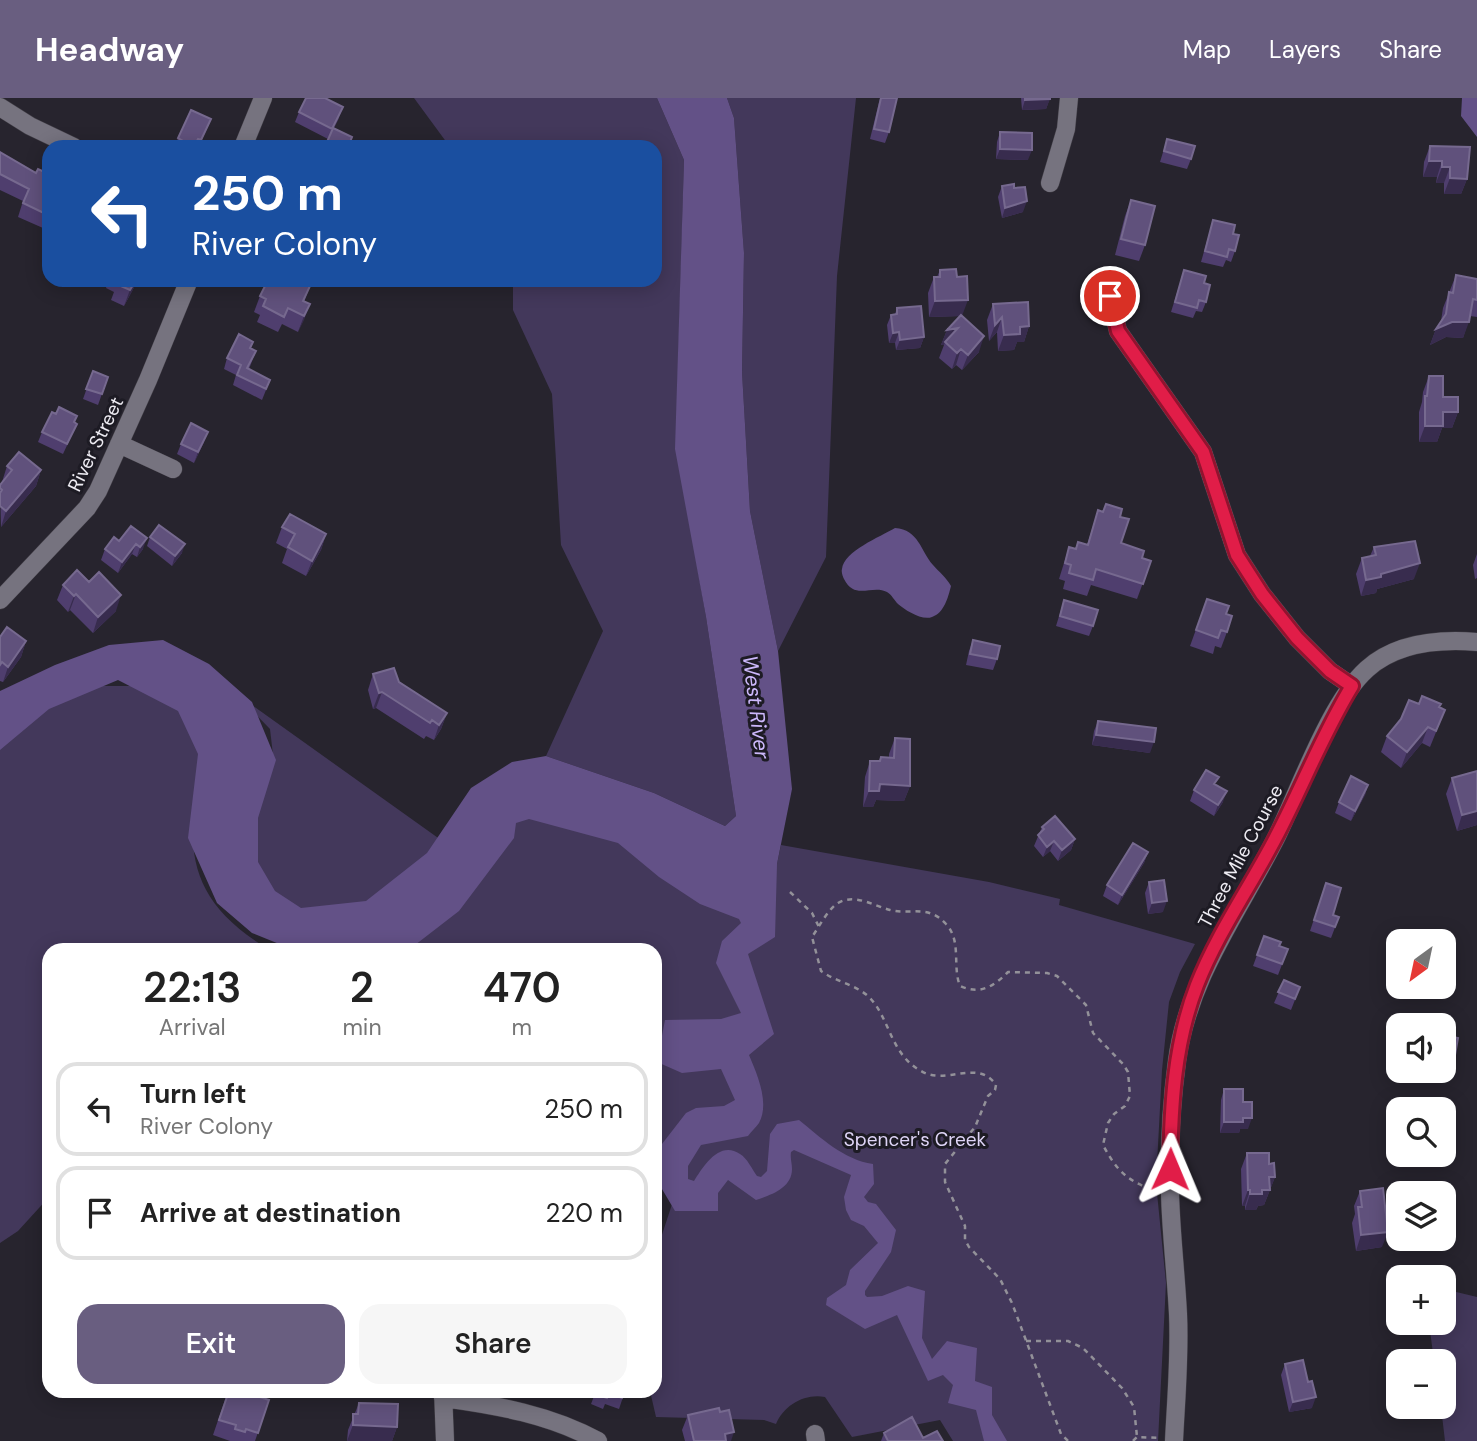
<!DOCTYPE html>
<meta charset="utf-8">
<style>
body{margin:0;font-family:"DM Sans",sans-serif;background:#f6f6f6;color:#222;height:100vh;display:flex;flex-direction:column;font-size:26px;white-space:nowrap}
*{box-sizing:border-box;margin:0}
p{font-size:23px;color:#767676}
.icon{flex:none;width:38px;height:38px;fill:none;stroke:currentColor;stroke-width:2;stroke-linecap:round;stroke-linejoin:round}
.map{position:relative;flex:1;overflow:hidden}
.drawer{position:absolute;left:42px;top:845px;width:620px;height:455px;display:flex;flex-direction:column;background:#fff;border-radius:21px;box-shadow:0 4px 18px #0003}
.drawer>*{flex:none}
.top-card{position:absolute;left:42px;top:42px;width:620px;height:147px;border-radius:21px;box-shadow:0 4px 18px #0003;background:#1a4fa0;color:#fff;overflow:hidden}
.needle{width:46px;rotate:213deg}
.tools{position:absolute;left:1386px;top:831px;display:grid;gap:14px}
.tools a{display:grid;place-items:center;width:70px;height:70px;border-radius:14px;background:#fff;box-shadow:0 4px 18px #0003;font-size:35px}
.pin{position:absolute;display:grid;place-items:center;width:60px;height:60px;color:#fff;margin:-30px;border:4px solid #fff;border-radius:50%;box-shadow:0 2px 7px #0007}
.me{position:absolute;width:77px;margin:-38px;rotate:1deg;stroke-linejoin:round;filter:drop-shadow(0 0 5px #0008)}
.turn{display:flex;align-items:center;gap:24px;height:147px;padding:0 35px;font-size:32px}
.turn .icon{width:91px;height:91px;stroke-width:2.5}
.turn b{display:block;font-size:49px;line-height:60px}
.eta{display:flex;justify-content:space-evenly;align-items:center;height:119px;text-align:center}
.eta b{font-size:42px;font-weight:600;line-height:49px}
.cta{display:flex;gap:14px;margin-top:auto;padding:14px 35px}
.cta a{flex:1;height:80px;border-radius:21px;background:#695e80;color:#fff;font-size:28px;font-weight:600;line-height:80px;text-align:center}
.cta a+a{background:#f6f6f6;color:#222}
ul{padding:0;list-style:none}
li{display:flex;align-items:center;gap:21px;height:94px;margin:0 14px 10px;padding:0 21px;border:4px solid #e0e0e0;border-radius:21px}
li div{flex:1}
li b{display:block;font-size:26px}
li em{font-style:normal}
header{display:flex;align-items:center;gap:42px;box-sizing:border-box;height:98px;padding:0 35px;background:#695e80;color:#fff}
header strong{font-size:33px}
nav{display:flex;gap:38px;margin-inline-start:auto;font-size:24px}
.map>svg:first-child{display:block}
.green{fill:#43385b}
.water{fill:#635187}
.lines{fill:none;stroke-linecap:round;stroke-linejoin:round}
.minor-casing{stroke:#413e46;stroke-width:19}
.path{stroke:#939199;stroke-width:2.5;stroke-dasharray:5 5;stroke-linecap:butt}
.minor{stroke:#76737f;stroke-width:18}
.wall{fill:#4f3e6e}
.shaded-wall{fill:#382c4e}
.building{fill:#60517c;stroke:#76698f;stroke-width:2}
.route-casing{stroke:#92132f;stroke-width:18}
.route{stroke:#e11d48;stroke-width:12}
.labels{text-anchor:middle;stroke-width:6;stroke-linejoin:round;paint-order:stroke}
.street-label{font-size:19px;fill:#edebf2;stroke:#1d1b24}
.park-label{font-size:19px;fill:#ded4f6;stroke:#1d1b24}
.water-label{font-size:21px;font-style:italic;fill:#ccb8fb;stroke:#1d1b24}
</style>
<header>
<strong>Headway</strong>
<nav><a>Map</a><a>Layers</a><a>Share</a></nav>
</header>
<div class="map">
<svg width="1477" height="1343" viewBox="0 0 1477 1343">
<rect width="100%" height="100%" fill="#27242e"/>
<!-- green -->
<path class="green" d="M414,0H657L684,62L676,345L706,519L733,698L736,718L725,728L654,695L546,658L603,533L561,447L552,296L513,212V182H654V49H450Z
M727,0H856L837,178L826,459L778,553L750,413L742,274L744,155L734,20Z
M102,588H161L210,619C192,720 164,790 270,852H49V1099L18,1133L0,1145V648L30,614Z
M235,595L448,747L382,813H281L242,770L273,657L270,631Z
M516,714L777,766L781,747L989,784L1060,801L1059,807L1195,846L1180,874L1169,904L1162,972L1156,1085L1166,1185L1158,1343H953L940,1322L852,1339L825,1299C805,1295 784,1307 776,1326L764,1322L656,1319L650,1293H654L655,1158L677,1091L655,1075L654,852H380Z
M1444,1191L1477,1199V1343H1445L1441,1309H1444V1264L1434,1263L1429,1225H1444Z"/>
<!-- water -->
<path class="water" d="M657,0H727L734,20L744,155L742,274L750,413L778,553L792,691L777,766L775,839L748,856L774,936L749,957C757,976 770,1005 759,1025C756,1029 751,1034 748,1038L701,1047L688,1068V1081L694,1083C703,1069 719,1042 740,1056C747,1060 752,1071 757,1078L761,1079L767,1073L770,1036L777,1026L799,1022C820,1039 844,1062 873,1066L874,1086L864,1099L868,1104L876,1106L896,1132L891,1154L865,1193V1197L867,1199L882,1198L908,1188L925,1193L922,1240L932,1261L947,1243L977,1250L975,1283L992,1289V1317L1007,1343H984L976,1312L948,1305L953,1287L943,1277L928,1283L897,1217L865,1231L826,1207L827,1200L846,1187L850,1172L878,1145L864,1128L851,1122L846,1112L844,1099L851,1077L794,1052L791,1054C790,1060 792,1065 792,1071C792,1090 771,1097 756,1102L728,1082L718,1095V1113H675L659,1086H655V1055L686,1015L696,1010L724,1008L735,1002L721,971L682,975L657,964L665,922L721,921L741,915L716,865L722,843L741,825L739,821L700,806L659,779L618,745L529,721L516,725L514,740L459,813L415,847L396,852H294L252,835L217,805L188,740L198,656L178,613L118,582L49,611L0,652V593L55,567L109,547L163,542L209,566L252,604L276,662L258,720V764L275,793L301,810L366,803L427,755L471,690L512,664L546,658L654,695L725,728L736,718L706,519L675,351L684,62Z
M1462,0H1477V39L1461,18Z
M895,430C919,432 920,452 933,467C939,474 946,479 951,488C948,500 944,515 932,519C922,523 905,512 898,506C894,502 892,497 887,494C872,486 855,503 844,481C843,479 841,474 842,471C844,453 880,439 895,430Z"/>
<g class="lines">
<defs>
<path id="minor" d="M0,9L30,28L74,49
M243,49L263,0
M1050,85L1066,31L1069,0
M1110,198L1118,233L1203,354L1237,457L1262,496L1297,540L1330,573L1352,588
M119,346L173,371
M0,502L87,410L98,393L148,282L189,182
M443,1293L445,1343
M443,1300C496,1307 551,1317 598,1343
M815,1336L816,1343
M1174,1343C1176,1301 1180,1259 1178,1216C1176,1176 1171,1135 1170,1095C1169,1051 1171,1007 1177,963C1188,879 1240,812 1277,738C1300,691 1330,604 1367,571C1396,545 1440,541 1477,544"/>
</defs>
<!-- minor casing -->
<use href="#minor" class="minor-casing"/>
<!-- path -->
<path class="path" d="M790,794L812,815L819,829
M1026,1243H1068L1083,1250L1122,1290L1134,1309L1137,1339
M1068,1343L1061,1336L1012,1205L1000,1181L969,1149L965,1142V1128L945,1084V1066L975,1029L988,998L995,992L996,987C978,960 945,988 921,973C890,956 890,920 869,899C855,886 836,884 821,873L812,839C819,829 828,811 838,805C855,795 874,808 890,812C910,817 928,806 946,826C962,843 952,868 960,888C980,897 993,889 1008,874L1047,875L1057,878L1086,907L1093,935L1123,966L1128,974L1130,998L1125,1008L1114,1016L1108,1025L1103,1047C1117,1073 1127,1083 1156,1093
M1133,1343L1137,1339L1160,1340"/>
<!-- minor -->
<use href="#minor" class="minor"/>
</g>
<!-- wall -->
<path class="wall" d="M880,0H897L889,34L885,45L870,41Z
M1021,0H1050L1046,11L1022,12Z
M299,14L339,20L334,30L352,39L349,49H326L333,32L328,41L295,24Z
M211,21L199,49H175L178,40Z
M1000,34L1028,62L996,61L997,44Z
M1167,41L1191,61L1187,71L1160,64Z
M1430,48L1467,81L1461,96H1444V85H1436L1437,79H1423L1424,64Z
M0,54L48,102L49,116L43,130L18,119L23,103L0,92Z
M1002,88L1014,90L1023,114L1002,120L998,99Z
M1131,102L1145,147L1139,163L1115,157L1125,118Z
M1213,122L1233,136L1235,153L1231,164L1226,162L1223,169L1201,164Z
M940,172L979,254L962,272L956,267L952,271L939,260L944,247H941L947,232L960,218L929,219L928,195L934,179H937Z
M1184,172L1206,204L1202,214L1196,213L1193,220L1171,214Z
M1456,177L1477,181V219L1470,218L1463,240L1446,239L1430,247L1436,231L1441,223L1443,210Z
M105,182H138L124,208L111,202L114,194L106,190L108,183Z
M310,188L304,204L310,206L298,234L282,226L278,234L257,224L260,217L254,214L260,198Z
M993,206L1029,228L1024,244H1017L1014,252L998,253L997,234L989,243L987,222Z
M897,210L924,239L920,250L896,252L895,245H889L887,227L891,217L895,216Z
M253,244L251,251L256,253L249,271L270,282L262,302L233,287L236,277L224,271L227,260Z
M93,273L108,279L98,307L83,301Z
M1429,278L1443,299L1458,314L1452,330H1442L1437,344H1419V314L1422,304L1423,294Z
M74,325L77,326L63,356L38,344L42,334Z
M204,344L194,365L177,356L181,346Z
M7,368L41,372L36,388L1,429L0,387L2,384Z
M1098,412L1120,419L1121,445L1142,460L1151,463L1137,501L1091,487L1087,498L1063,491L1065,483L1059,481L1069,449L1075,451L1087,447Z
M131,428L143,451L137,459L132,456L118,475L101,462L105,451L119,443Z
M282,429L326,436L321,452L306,478L282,465L287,451L276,445Z
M150,439L182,455L172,468L147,448Z
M1374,449L1414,481L1377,491L1376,495L1361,498L1356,476L1362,460L1370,458Z
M1477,456V480L1475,481L1473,467Z
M63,487L116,513L93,535L70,512L68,514L57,502Z
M1207,501L1226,516L1227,534L1221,550L1215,548L1213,556L1190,548Z
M1064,502L1093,528L1089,538L1056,528Z
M0,539L26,543L21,559L3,584L0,583Z
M973,542L997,561L993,572L966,567L969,553Z
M373,576L399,584L447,615L441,631L434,642L426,638L424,641L376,610L373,611L368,592Z
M1419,606L1439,609L1445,612L1430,649L1422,645L1401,670L1381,654L1387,638Z
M1098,623L1150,655L1092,647L1094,633Z
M895,640L910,688L904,703L876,702L873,709H863L865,679L870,663H879L881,659L889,660V656Z
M1477,673V727L1457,733L1446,696L1452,680Z
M1216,687L1223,704L1214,718L1190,703L1194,692Z
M1368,687L1365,697L1351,723L1335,715L1339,704Z
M1042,729L1075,741L1071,752L1058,763L1050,753L1043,759L1034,748Z
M1148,754L1144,765L1118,807L1103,798L1107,787Z
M1149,784L1163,814L1148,816L1145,795Z
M1326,785L1333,817L1339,819L1331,840L1310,833Z
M1264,838L1279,848L1288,851L1278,877L1253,868Z
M1284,882L1300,889L1291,912L1274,905Z
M1444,937L1455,957L1451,967L1444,966Z
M1224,991L1243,1004L1248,1031H1240L1239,1035H1220L1221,1002Z
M1247,1055L1269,1066L1275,1079L1264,1107L1258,1108L1256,1112H1245V1108H1242L1241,1071Z
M1360,1093L1382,1149L1356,1153L1352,1125L1355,1116L1354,1108Z
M1285,1266L1312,1310L1289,1314L1281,1277Z
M228,1293L269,1302L255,1343H230L213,1337Z
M542,1293H557L555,1298Z
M596,1293H625L619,1311L605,1306L603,1311L591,1306Z
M359,1305L397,1329L392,1343H347L348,1332Z
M688,1317L731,1343H685L682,1332Z
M884,1335L923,1340L943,1343H881Z"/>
<!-- shaded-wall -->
<path class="shaded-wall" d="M1050,1L1046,11L1022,12L1025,2Z
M343,9L339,20L328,41L332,31Z
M1000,51L1032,52L1028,62L996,61Z
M1429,63H1442L1437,79H1423Z
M1442,69H1450L1444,85H1436Z
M1450,80L1467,81L1461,96H1444Z
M1027,103L1023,114L1002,120L1005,110Z
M136,182H138L124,208L130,192Z
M968,202L962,218L929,219L935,203Z
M310,206L304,222L298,234L304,218Z
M1002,219L997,234L989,243L995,227Z
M1452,224H1469L1463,240L1446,239L1430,247L1436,231Z
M1029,228L1024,244H1017L1014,252L998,253L1004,237L1020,229Z
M958,230L945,244L944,247H941L947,232Z
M899,234L895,245H889L893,235Z
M984,238L979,254L962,272L968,257Z
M924,239L920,250L896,252L900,242Z
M961,251L956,267L952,271L957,255Z
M1443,314H1458L1452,330H1442L1437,344H1419L1425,328Z
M208,334L204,344L194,365L198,354Z
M41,372L36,388L1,429L6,413Z
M326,436L321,452L306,478L312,463Z
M147,440L143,451L137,459L140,449Z
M136,446L132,456L118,475L122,464Z
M185,446L182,455L172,468L175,458Z
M1420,465L1414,481L1377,491L1376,495L1361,498L1366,482L1381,476Z
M76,496L70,512L68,514L74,498Z
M121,497L116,513L93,535L98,519Z
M26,543L21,559L3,584L8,569Z
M382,594L376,610L373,611L379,595Z
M447,615L441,631L434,642L439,627Z
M1428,629L1422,645L1401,670L1407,654Z
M1096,637L1154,644L1150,655L1092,647Z
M880,686L910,688L904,703L876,702L873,709H863L869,693Z
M1368,687L1365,697L1351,723L1355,713Z
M1227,693L1223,704L1214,718L1218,707Z
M1477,713V727L1457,733L1462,717Z
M1075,741L1071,752L1058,763L1062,752Z
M1054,743L1050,753L1043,759L1047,749Z
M1148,754L1144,765L1118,807L1122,797Z
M1167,803L1163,814L1148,816L1152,805Z
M1243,1020H1252L1248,1031H1240L1239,1035H1220L1224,1024Z
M1269,1079H1275L1264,1107L1258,1108L1256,1112H1245L1250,1096Z
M1248,1092H1250L1245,1108H1242Z
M1388,1134L1382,1149L1356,1153L1361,1137Z
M1316,1299L1312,1310L1289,1314L1293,1304Z
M353,1327L397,1329L392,1343H347Z
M734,1334L731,1343H722L725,1336Z"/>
<!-- building -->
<path class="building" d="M306,0H325L343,9L332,31L299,14Z
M881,0H897L889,34L874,31Z
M1025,0H1050V1L1025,2Z
M191,12L211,21L201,42L198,41L194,49H181L183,43L178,40Z
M333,30L352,39L348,49H338L327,44Z
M1000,34L1032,35V52L1000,51Z
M1167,41L1195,48L1191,61L1164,53Z
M1430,48L1470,49L1467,81L1450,80V69H1442V63H1429Z
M0,54L36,75L38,71L49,76V98L47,102H49V114L48,117L23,105L29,91L0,76Z
M1014,86V90L1025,89L1027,103L1005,110L1002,88Z
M1131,102L1155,108L1145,147L1121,141Z
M1213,122L1235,127L1233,136L1239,137L1235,153L1229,151L1227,159L1205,153Z
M956,171L957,179L967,178L968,202L935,203L934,179H940V172Z
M1184,172L1206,178L1204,185L1210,187L1206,204L1199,202L1197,210L1175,204Z
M1456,177L1477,181V202L1473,201L1469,224H1452L1436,231L1446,216L1449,194L1453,195Z
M118,182H136L130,192L116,186Z
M268,182H298L310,188L303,203L310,206L304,218L288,210L284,219L263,208L266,201L260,198Z
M1028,204L1029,228L1020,229V236L1004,237L1002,219L995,227L993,206Z
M921,208L924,239L900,242L899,234L893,235L891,217L897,216V210Z
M961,217L984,238L968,257L961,251L957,255L945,244L958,230L947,232Z
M239,236L253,244L250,250L256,253L247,270L270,282L266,291L237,277L241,267L227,260Z
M93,273L108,279L102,296L86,291Z
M1429,278H1443V299H1458V314H1443V328H1425V298H1427Z
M59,309L77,318L74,324L77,326L67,346L42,334L52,314L56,316Z
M191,325L208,334L198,354L181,346Z
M19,354L41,372L6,413L0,408V395L2,392L0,390V387L12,372L7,368Z
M1106,406L1122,411L1120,419L1129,421L1121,445L1144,453L1142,460L1151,463L1143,486L1096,471L1093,482L1069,475L1071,467L1065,465L1069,449L1076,451L1078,444L1088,447L1098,412L1103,414Z
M290,416L326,436L312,463L288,449L295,436L282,429Z
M159,427L185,446L175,458L150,439Z
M131,428L147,440L140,449L136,446L122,464L105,451L114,439L119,443Z
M1415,443L1420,465L1381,476V479L1366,482L1362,460L1376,457L1374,449Z
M77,472L89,484L99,474L121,497L98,519L76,496L74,498L63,487Z
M1207,501L1229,508L1226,516L1232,518L1227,534L1221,532L1218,540L1196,532Z
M1064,502L1098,512L1093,528L1060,518Z
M7,529L26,543L8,569L2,564L0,567V539Z
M973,542L1000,548L997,561L970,556Z
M394,570L399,584L447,615L439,627L432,622L430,625L382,594L379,595L373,576Z
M1422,598L1441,606L1439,609L1445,612L1436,633L1428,629L1407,654L1387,638L1401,621L1409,602L1419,606Z
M1098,623L1156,630L1154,644L1096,637Z
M895,640L910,641V688L880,686L879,693H869L870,663H880L881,659L894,660Z
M1206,672L1219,679L1214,686L1227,693L1218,707L1194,692Z
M1477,673V713L1462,717L1452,680Z
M1351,678L1368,687L1355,713L1339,704Z
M1055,718L1075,741L1062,752L1054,743L1047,749L1038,737L1044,731L1042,729Z
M1133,745L1148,754L1122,797L1107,787Z
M1164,782L1167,803L1152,805L1149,784Z
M1326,785L1341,790L1333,817L1339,819L1335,829L1314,822Z
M1264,838L1281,844L1279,848L1288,851L1282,866L1257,857Z
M1284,882L1300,889L1295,901L1278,894Z
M1444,937L1458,940L1455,957L1444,955Z
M1224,991H1243V1004H1252V1020H1243V1024H1224Z
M1247,1055H1269V1066L1274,1065L1275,1079H1269L1270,1092H1262V1096H1250V1092H1248Z
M1383,1090L1388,1134L1361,1137L1358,1109H1362L1360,1093Z
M1303,1262L1308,1284L1312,1283L1316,1299L1293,1304L1285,1266Z
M229,1293H241L269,1302L258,1335L246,1331L245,1334L235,1331L236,1327L219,1322Z
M596,1293H625L622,1300L609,1295L607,1300L595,1296Z
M359,1305L398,1306L397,1329L353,1327V1316H358Z
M719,1310L720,1314L729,1312L734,1334L725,1336L726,1343H694L688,1317Z
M912,1319L923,1340L937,1333L943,1343H888L884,1335Z"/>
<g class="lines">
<defs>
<path id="route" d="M1110,198L1118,233L1203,354L1237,457L1262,496L1297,540L1330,573L1352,588C1322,637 1302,690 1275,741C1250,789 1217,836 1197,887C1174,946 1171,1009 1170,1071"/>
</defs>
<!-- route casing -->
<use href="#route" class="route-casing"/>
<!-- route -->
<use href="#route" class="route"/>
</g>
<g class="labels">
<!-- street labels -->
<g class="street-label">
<text transform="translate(95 346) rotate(-64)" y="7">River Street</text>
<text transform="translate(1240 758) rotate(-62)" y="7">Three Mile Course</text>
</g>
<!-- park labels -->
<g class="park-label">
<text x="915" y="1048">Spencer's Creek</text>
</g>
<!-- water labels -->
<g class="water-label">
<text transform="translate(756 609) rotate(83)" y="7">West River</text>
</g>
</g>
</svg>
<div class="tools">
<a><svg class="needle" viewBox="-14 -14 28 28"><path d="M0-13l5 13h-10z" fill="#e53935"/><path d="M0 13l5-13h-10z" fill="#767676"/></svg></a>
<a><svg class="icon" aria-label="sound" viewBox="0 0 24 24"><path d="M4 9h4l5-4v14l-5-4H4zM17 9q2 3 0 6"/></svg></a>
<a><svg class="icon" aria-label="search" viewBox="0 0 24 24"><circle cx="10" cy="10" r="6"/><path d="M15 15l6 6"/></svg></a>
<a><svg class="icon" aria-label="layers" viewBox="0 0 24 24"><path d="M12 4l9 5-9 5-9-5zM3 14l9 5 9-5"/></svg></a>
<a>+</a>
<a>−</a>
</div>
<div class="pin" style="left:1110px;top:198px;background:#d93025"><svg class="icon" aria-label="arrive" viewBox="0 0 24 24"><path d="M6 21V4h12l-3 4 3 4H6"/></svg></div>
<svg class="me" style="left:1170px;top:1071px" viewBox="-20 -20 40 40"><path d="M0-17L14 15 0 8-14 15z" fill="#e11d48" stroke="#fff" stroke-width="4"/></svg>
<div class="top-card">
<div class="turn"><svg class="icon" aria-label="left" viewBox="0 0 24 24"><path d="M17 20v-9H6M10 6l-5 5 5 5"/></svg><div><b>250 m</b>River Colony</div></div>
</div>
<section class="drawer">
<div class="eta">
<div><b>22:13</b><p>Arrival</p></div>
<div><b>2</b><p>min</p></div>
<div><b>470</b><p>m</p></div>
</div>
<ul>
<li><svg class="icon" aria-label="left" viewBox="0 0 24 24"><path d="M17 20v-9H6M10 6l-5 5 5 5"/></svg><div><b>Turn left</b><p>River Colony</p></div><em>250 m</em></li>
<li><svg class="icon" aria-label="arrive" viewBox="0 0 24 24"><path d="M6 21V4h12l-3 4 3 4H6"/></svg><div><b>Arrive at destination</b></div><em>220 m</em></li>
</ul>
<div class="cta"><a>Exit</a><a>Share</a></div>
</section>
</div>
